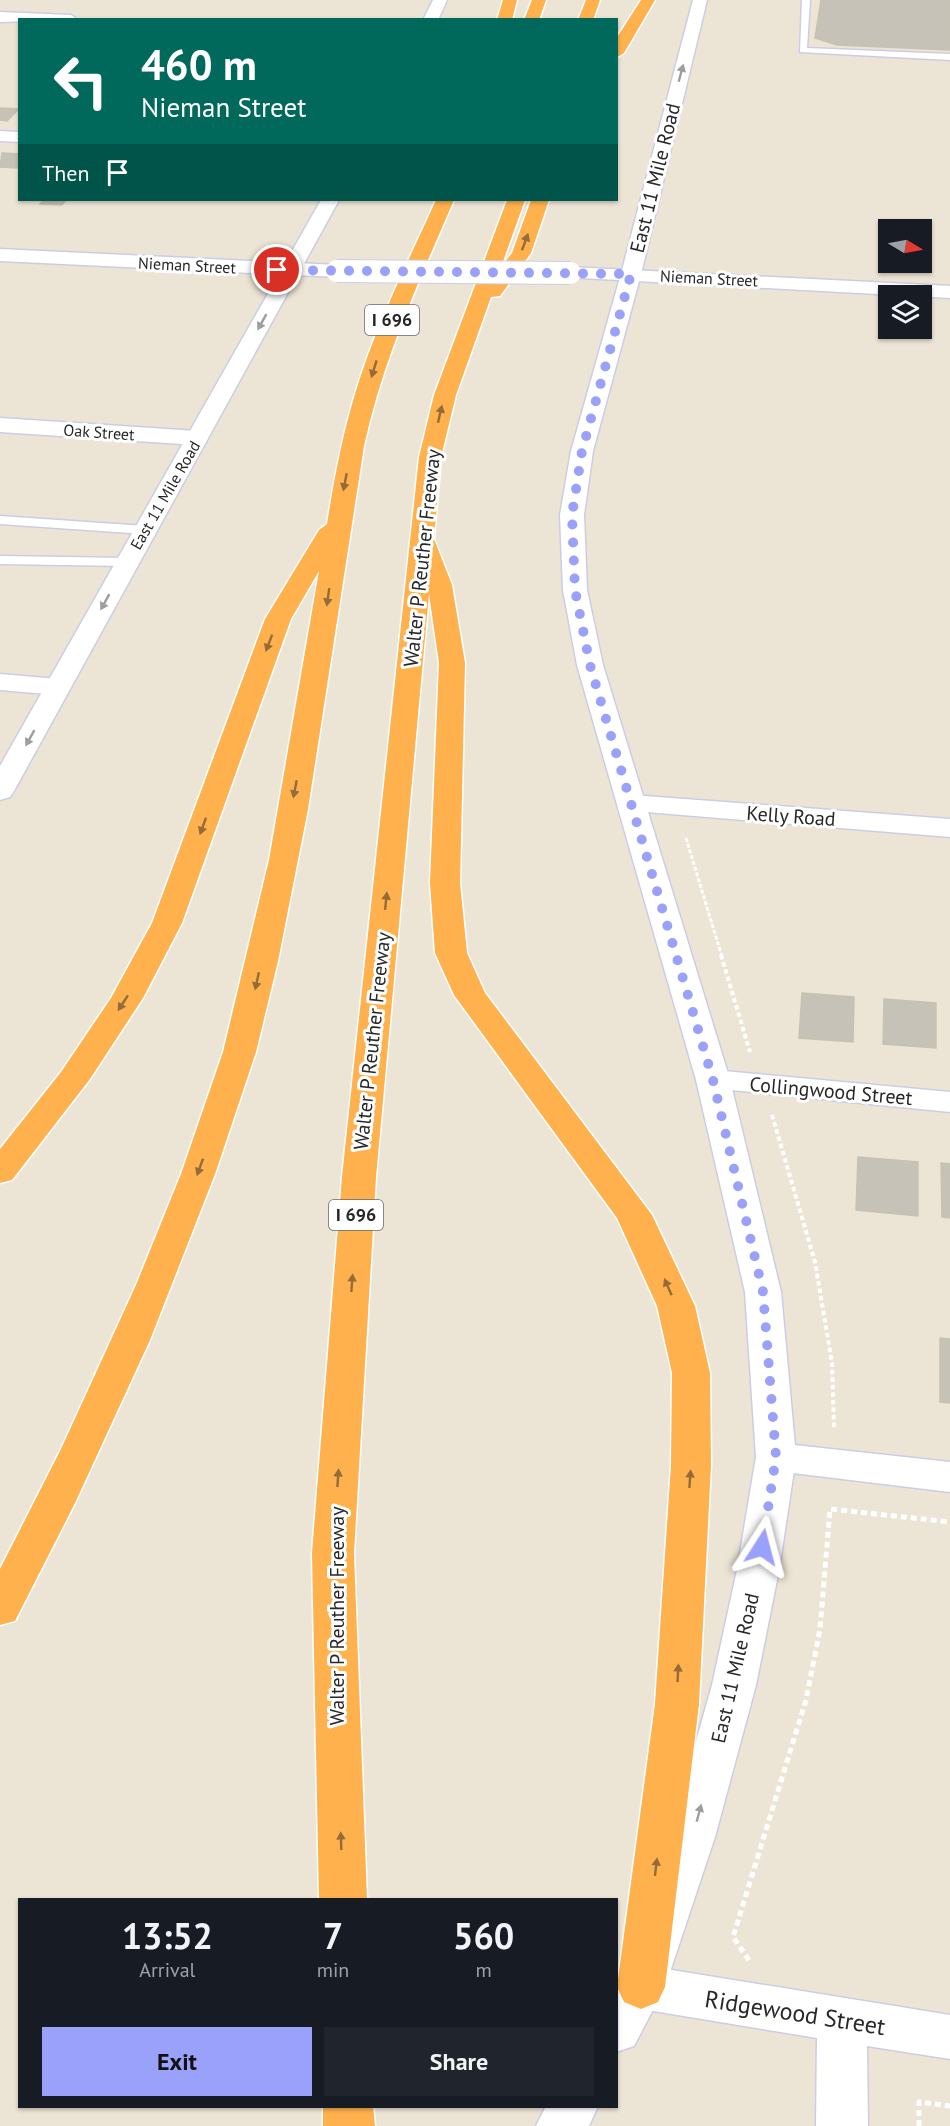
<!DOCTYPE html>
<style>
body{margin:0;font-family:"PT Sans",sans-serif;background:#20242c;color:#f1f3f6;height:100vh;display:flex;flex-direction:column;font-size:22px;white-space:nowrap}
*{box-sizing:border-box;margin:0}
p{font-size:20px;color:#9ea1a6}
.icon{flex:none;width:33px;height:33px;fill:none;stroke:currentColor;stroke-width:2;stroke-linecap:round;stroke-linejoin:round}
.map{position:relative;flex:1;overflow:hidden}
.details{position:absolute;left:18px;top:1898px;width:600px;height:210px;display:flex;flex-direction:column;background:#171b24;border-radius:0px;box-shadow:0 2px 4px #0004}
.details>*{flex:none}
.banner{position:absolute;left:18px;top:18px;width:600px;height:183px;border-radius:0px;box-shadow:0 2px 4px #0004;background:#00695c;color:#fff;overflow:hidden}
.needle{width:39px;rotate:100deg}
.buttons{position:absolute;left:878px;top:219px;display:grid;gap:12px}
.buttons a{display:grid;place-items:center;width:54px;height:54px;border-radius:0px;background:#171b24;box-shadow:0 2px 4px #0004;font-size:30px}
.pin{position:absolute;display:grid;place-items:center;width:51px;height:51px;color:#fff;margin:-26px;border:3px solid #fff;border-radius:50%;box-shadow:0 2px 6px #0007}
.me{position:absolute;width:66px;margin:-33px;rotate:9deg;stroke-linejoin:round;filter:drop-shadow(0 0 4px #0008)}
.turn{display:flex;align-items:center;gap:21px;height:126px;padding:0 24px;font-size:27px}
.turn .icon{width:78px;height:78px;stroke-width:2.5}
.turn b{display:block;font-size:42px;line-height:51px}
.then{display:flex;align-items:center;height:57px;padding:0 24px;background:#0003;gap:12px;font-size:22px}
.eta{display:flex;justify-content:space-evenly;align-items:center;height:102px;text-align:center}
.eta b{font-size:36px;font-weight:700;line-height:42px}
.primary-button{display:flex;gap:12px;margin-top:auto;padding:12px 24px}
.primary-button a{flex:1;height:69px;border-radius:0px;background:#9aa1fa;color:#111;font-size:24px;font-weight:700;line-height:69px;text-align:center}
.primary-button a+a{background:#20242c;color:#f1f3f6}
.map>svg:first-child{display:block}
.building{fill:#c7c2b7;stroke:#c7c2b0;stroke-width:1.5}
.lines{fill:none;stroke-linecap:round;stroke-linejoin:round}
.lane-casing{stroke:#cccde3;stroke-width:3}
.street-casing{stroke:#cccde3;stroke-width:3}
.secondary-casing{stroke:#cccde3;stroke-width:3}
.highway-casing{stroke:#fff;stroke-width:3}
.path-far2{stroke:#fff;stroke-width:3;stroke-dasharray:4 2;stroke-linecap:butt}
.path-far1{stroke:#fff;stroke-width:4;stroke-dasharray:4.5 3;stroke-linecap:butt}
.path{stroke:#fff;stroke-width:5;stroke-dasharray:6 4;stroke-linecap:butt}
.lane{fill:#fff;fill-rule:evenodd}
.street{fill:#fff;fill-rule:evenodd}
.secondary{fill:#fff;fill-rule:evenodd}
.highway{fill:#ffb14e;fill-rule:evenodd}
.street-bridge-casing{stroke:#cccde3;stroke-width:24;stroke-linecap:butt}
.street-bridge{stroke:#fff;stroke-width:22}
.oneway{fill:#9e9e9e}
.oneway2{fill:#936c3a}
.route{stroke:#9aa1fa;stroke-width:10;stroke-dasharray:0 18}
.labels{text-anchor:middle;stroke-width:6;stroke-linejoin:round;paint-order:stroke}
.far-street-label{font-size:16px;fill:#272727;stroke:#fff}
.shield{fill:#fff;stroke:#686868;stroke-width:1.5}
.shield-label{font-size:18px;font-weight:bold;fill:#272727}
.street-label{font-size:20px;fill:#272727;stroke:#fff}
.near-street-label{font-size:24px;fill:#272727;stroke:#fff}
</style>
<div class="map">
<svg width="950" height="2126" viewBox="0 0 950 2126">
<rect width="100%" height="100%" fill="#ece5d6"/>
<!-- building -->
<path class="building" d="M821,0H950V50L837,45L815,38Z
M0,108L19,109L7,121L0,120Z
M2,153L20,154V165L17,168L0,167Z
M44,200H66L62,205L40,204Z
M802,993L854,997L853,1042L799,1038Z
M884,999L936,1003V1048L883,1044Z
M858,1157L918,1162V1216L856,1210Z
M941,1163L950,1164V1218L942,1217Z
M940,1338L950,1339V1403L940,1402Z"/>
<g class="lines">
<defs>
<path id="lane" d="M802,0H810L807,48L950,54V60L800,52Z
M0,516L145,526L152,530L145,534L0,524Z
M0,556L126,558L133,562L126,566L0,564Z"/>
<path id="street" d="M0,12L71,15L78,20L0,22Z
M0,131L20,132V142L0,141Z
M0,249L337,265L347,271L337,277L0,261Z
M570,267L950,286V298L563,277L560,273L563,269Z
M0,418L197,431L205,433L208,438L205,443L197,445L0,432Z
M0,674L58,679L67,681L71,687L67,693L58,695L0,690Z
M632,795L950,819V837L622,810L618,804L622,798Z
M713,1070L950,1092V1112L701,1087L696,1080L701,1073Z
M776,1443L950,1462V1492L776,1471L762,1467L756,1457L762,1447Z
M641,1965L950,2015V2059L867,2046L868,2126H816L817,2038L641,2009L624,2002L617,1987L624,1972Z"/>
<path id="secondary" d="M433,0H447L438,20H423Z
M693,0H707L641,274L593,451L584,515L587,590L603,665L730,1080L781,1292L796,1457L779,1570L756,1685L715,1837L665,1987L634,2046L616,2052V1984L669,1837L712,1685L737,1570L756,1457L745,1292L696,1080L577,665L563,590L560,515L571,451L621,274Z
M321,200H339L14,791L10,797L0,800V766Z
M546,2106H598L589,2126H536Z"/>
<path id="highway" d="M503,0H517L512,20H497Z
M532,0H546L539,20H524Z
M586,0H600L593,20H578Z
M641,0H655L624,53L616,58V39Z
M436,200H454C419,281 383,359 364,446L308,809L278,961L256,1052L215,1174L150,1340L75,1503L15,1621L0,1625V1569L61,1449L136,1285L181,1174L223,1052L269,860L319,571L291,619L182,923L143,998L90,1079L12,1180L0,1183V1149L61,1072L111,998L152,923L265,619L319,530L327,524C334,480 342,437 355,394C375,327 407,264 436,200Z
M507,200H525L501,267L512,253L531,200H549L531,253L500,296L491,297L456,395L441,457L434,539L452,585L465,663L460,883L467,953L485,993L652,1215L695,1306L710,1373L711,1465L699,1704L665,1987L658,2002L641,2009L624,2002L617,1987L655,1704L671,1465L672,1373L657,1306L617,1218L454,995L435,953L430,883L439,663L429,594L376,1177L354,1553L367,1899H319L312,1553L342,1177L419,457L434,395Z
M323,2106H373L375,2126H323Z"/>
</defs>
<!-- lane casing -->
<use href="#lane" class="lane-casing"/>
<!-- street casing -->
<use href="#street" class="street-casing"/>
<!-- secondary casing -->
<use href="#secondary" class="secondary-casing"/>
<!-- highway casing -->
<use href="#highway" class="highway-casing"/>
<!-- path-far2 -->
<path class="path-far2" d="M686,838L722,957"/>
<!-- path-far1 -->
<path class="path-far1" d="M721,955L750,1052
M772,1115L815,1262L832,1363L834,1427"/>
<!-- path -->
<path class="path" d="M749,1960L733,1937L806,1700L820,1629L830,1509L950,1522
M919,2126V2102L950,2106"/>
<!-- lane -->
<use href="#lane" class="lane"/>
<!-- street -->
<use href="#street" class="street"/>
<!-- secondary -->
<use href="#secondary" class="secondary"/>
<!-- highway -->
<use href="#highway" class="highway"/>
<defs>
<path id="street-bridge" d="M337,271L570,273"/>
</defs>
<!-- street-bridge casing -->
<use href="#street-bridge" class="street-bridge-casing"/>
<!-- street-bridge -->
<use href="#street-bridge" class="street-bridge"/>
</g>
<!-- one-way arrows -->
<defs><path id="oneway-solid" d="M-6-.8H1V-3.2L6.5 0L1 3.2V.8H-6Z" transform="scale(1.5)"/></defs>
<g class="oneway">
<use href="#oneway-solid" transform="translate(681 73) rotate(-75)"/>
<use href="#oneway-solid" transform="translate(262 322) rotate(119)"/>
<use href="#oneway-solid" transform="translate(105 602) rotate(119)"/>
<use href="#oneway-solid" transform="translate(30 738) rotate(119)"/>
<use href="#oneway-solid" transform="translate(699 1813) rotate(-75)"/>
</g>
<g class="oneway2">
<use href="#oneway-solid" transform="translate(525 242) rotate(-70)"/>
<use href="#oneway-solid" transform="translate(374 369) rotate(107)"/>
<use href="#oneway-solid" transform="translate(440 414) rotate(-77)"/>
<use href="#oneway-solid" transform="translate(345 482) rotate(101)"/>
<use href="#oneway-solid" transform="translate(328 597) rotate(98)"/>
<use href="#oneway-solid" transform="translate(269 643) rotate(111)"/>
<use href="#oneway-solid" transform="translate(295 789) rotate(101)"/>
<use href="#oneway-solid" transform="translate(203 826) rotate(110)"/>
<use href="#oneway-solid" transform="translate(386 901) rotate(-84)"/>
<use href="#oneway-solid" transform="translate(257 981) rotate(102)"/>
<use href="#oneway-solid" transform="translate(123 1003) rotate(123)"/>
<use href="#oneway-solid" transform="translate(200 1167) rotate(110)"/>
<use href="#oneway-solid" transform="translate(352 1283) rotate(-86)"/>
<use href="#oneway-solid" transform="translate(668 1287) rotate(-114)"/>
<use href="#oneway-solid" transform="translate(338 1478) rotate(-86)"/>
<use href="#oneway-solid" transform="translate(690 1479) rotate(-86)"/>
<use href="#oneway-solid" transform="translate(678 1673) rotate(-87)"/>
<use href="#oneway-solid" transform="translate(341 1841) rotate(-92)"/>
<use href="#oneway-solid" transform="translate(656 1867) rotate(-83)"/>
</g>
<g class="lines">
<!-- route -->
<path class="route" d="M277,270L631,274L582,451L572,515L575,590L590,665L713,1080L763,1292L776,1457L762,1547"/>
</g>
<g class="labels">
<!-- far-street labels -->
<g class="far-street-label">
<text transform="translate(187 265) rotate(3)" y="6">Nieman Street</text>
<text transform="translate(709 278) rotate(3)" y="6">Nieman Street</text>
<text transform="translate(99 432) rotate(4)" y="6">Oak Street</text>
<text transform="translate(165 495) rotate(-60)" y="6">East 11 Mile Road</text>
</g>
<!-- shield labels -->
<g class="shield">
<rect x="365" y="305" width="54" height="30" rx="4.5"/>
<rect x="329" y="1200" width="54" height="30" rx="4.5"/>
</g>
<g class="shield-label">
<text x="392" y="326">I 696</text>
<text x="356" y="1221">I 696</text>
</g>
<!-- street labels -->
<g class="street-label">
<text transform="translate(655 178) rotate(-76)" y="7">East 11 Mile Road</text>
<text transform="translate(422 558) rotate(-84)" y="7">Walter P Reuther Freeway</text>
<text transform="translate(791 816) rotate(4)" y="7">Kelly Road</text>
<text transform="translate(372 1041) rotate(-84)" y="7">Walter P Reuther Freeway</text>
<text transform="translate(831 1091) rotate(5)" y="7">Collingwood Street</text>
<text transform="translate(337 1616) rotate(-90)" y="7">Walter P Reuther Freeway</text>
<text transform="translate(735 1668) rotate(-77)" y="7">East 11 Mile Road</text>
</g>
<!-- near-street labels -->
<g class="near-street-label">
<text transform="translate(795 2013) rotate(9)" y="8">Ridgewood Street</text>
</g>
</g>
</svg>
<div class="buttons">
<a><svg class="needle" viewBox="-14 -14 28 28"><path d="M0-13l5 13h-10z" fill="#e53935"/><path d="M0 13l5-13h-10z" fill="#9ea1a6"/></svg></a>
<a><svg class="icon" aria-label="layers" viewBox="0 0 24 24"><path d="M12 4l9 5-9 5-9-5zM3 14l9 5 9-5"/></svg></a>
</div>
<div class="pin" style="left:277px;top:270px;background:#d93025"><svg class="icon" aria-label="arrive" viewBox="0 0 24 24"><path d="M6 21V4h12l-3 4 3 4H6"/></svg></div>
<svg class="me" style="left:762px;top:1547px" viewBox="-20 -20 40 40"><path d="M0-17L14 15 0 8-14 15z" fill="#9aa1fa" stroke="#fff" stroke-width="4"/></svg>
<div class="banner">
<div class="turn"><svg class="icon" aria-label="left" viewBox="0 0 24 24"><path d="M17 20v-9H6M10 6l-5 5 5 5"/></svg><div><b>460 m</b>Nieman Street</div></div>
<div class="then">Then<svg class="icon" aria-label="arrive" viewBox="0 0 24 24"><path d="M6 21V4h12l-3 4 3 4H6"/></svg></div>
</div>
<section class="details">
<div class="eta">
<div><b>13:52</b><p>Arrival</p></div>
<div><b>7</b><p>min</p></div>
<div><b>560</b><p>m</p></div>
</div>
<div class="primary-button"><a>Exit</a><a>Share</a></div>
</section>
</div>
